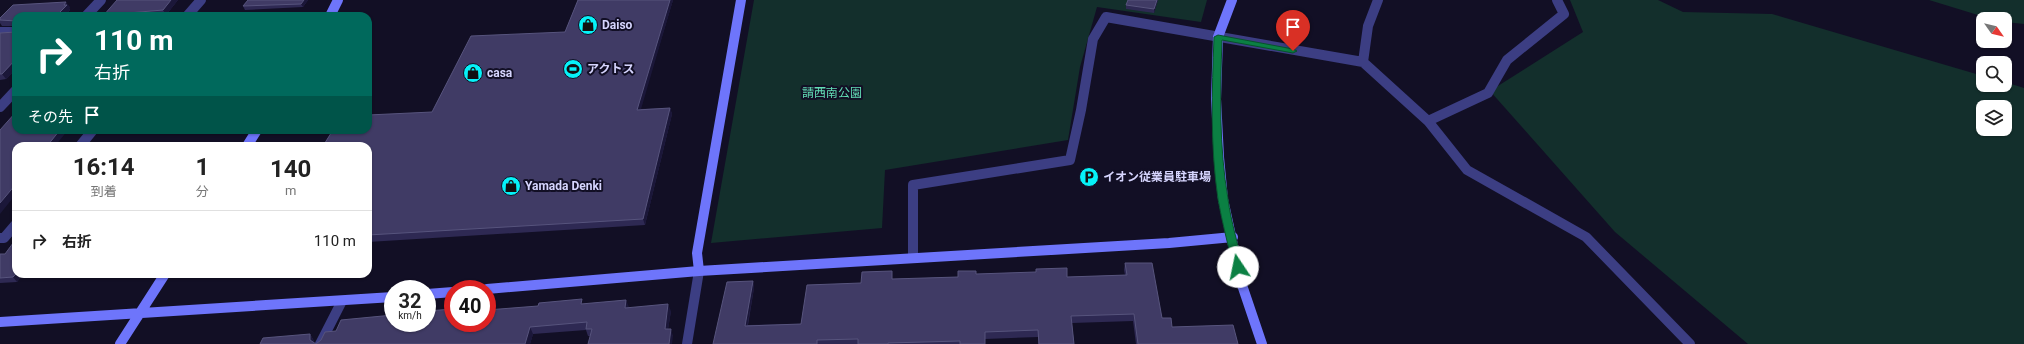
<!DOCTYPE html>
<html lang="ja">
<meta charset="utf-8">
<style>
body{margin:0;font-family:Roboto,"Noto Sans JP",sans-serif;background:#f6f6f6;color:#222;height:100vh;display:flex;flex-direction:column;font-size:15px;white-space:nowrap}
*{box-sizing:border-box;margin:0}
p{font-size:13px;color:#767676}
.icon{flex:none;width:22px;height:22px;fill:none;stroke:currentColor;stroke-width:2;stroke-linecap:round;stroke-linejoin:round}
.map{position:relative;flex:1;overflow:hidden}
.details{position:absolute;left:12px;top:142px;width:360px;height:136px;display:flex;flex-direction:column;background:#fff;border-radius:12px;box-shadow:0 1px 3px #0004}
.details>*{flex:none}
.hud{position:absolute;left:12px;top:12px;width:360px;height:122px;border-radius:12px;box-shadow:0 1px 3px #0004;background:#00695c;color:#fff;overflow:hidden}
.needle{width:26px;rotate:124deg}
.tools{position:absolute;left:1976px;top:12px;display:grid;gap:8px}
.tools a{display:grid;place-items:center;width:36px;height:36px;border-radius:8px;background:#fff;box-shadow:0 1px 3px #0004;font-size:20px}
.speed{position:absolute;left:384px;top:280px;display:flex;gap:8px;font-size:20px;font-weight:700;text-align:center}
.speed>*{display:grid;place-content:center;width:52px;height:52px;border-radius:50%;background:#fff;box-shadow:0 1px 3px #0004;line-height:1}
.speed small{font-size:10px;font-weight:400}
.speed .limit{border:6px solid #d22;background:#fff;color:#111}
.pin{position:absolute;display:grid;place-items:center;width:34px;height:34px;color:#fff;margin:-41px -17px;border-radius:50% 50% 50% 0;rotate:-45deg;box-shadow:0 0 4px #0007}
.pin .icon{rotate:45deg}
.me{position:absolute;width:44px;margin:-22px;rotate:349deg;stroke-linejoin:round;filter:drop-shadow(0 0 3px #0008)}
.turn{display:flex;align-items:center;gap:14px;height:84px;padding:0 16px;font-size:18px}
.turn .icon{width:52px;height:52px;stroke-width:2.5}
.turn b{display:block;font-size:28px;line-height:34px}
.then{display:flex;align-items:center;height:38px;padding:0 16px;background:#0003;gap:8px;font-size:15px}
.eta{display:flex;justify-content:space-evenly;align-items:center;height:68px;text-align:center}
.eta b{font-size:24px;font-weight:700;line-height:28px}
ul{padding:0;list-style:none}
li{display:flex;align-items:center;gap:12px;height:60px;padding:0 16px;border-top:1px solid #e0e0e0}
li div{flex:1}
li b{display:block;font-size:15px}
li em{font-style:normal}
.map>svg:first-child{display:block}
.green{fill:#132f2c;fill-rule:evenodd}
.lines{fill:none;stroke-linecap:round;stroke-linejoin:round}
.street{stroke:#3c3e83;stroke-width:10}
.secondary{stroke:#6e75fb;stroke-width:10}
.wall{fill:#2e2953}
.shaded-wall{fill:#1b1739}
.building{fill:#403b65;stroke:#57547d}
.route{fill:#0b8043;stroke:#07532c}
.labels{text-anchor:middle;stroke-width:4;stroke-linejoin:round;paint-order:stroke}
.poi-label{font-size:12px;font-weight:bold;fill:#d6d5fe;stroke:#120f25;text-anchor:start}
.park-label{font-size:12px;fill:#62ddb5;stroke:#120f25}
</style>
<div class="map">
<svg width="2024" height="344" viewBox="0 0 2024 344">
<rect width="100%" height="100%" fill="#120f25"/>
<!-- green -->
<path class="green" d="M754,0H1207L1201,22L1097,7L1080,67L1068,140L885,170L882,228L711,243Z
M1570,0H1658L1683,12L1772,14L1983,76V85H2005V82L2024,88V344H1748L1615,232L1490,91L1583,32ZM1983,107H2005V129H1983Z
M1929,0H2024V24L2005,22V19H1991Z"/>
<g class="lines">
<!-- street -->
<path class="street" d="M86,16L101,0
M187,16L201,0
M0,32H16
M1363,62L1368,26L1378,0
M0,107L16,90
M1428,121L1488,93L1507,60L1564,14L1557,0
M80,146L93,130
M0,238H4L16,224
M913,258V185L1070,160L1081,110L1093,39L1106,17L1363,62L1428,121L1467,170L1586,237L1690,344
M320,344L342,301
M687,344L699,271"/>
<!-- secondary -->
<path class="secondary" d="M1232,0L1218,37L1216,99L1219,157L1223,199L1241,282L1262,344
M330,16L338,0
M247,146L257,130
M699,271L697,253L741,0
M487,289L699,271L1169,243L1233,237
M427,294L453,292
M0,322L393,297
M120,344L165,274"/>
</g>
<!-- wall -->
<path class="wall" d="M178,0L166,15L154,16H103Z
M248,0H308L303,7L245,10L243,6Z
M578,0H673L640,109L670,108L672,114L645,225L368,242V146L432,112L565,32Z
M1128,0H1158L1154,13L1126,9V5Z
M70,7L69,8L70,10L65,16H16V26H2L0,23V18Z
M16,31V69L6,79L0,80V33L16,32Z
M0,254H5L16,274H23L17,282L0,283Z
M1125,263L1162,318L1172,327L1238,344H1136L1133,321L1072,323L1074,344H1038V337L985,339V344H713L753,281L754,288L748,325L801,324L861,283L893,279L958,277L976,274L1067,277L1125,275L1124,270Z
M584,304L671,311L668,329L673,336H588L586,330L533,334L530,344H260L310,334L314,341V343L316,344Z"/>
<!-- shaded-wall -->
<path class="shaded-wall" d="M171,0H178L166,15L163,10Z
M304,0H308L303,7L301,4Z
M670,0H673L639,116L637,110Z
M1157,0H1158L1154,13V9Z
M66,2L70,7L69,8L70,10L65,16H56Z
M128,13L130,16H125Z
M16,59V69L6,79L2,74Z
M670,108L672,114L645,225L643,219Z
M60,130H68L55,146H47Z
M16,184V194L0,214V203Z
M16,274H23L17,282L13,277Z
M753,281L754,288L746,333L745,326Z
M626,300L629,307L625,308Z
M668,304L671,311L667,336L665,329Z
M530,327L533,334L530,344H525Z
M671,329L673,336L672,344H669Z
M310,334L314,341V344L310,340Z"/>
<!-- building -->
<path class="building" d="M117,0H171L163,10L128,13L125,16H103Z
M248,0H304L301,4L243,6Z
M578,0H670L637,110L670,108L643,219L368,235V146H323L333,130H368V115L432,112L471,36L565,32Z
M1128,0H1157L1154,9L1126,5Z
M66,2L64,5H67L56,16H16V22V21L0,20V18L13,5Z
M16,31V59L2,74H0V33L16,32Z
M16,112V130H60L47,146H16V184L0,203V130Z
M16,239V274L13,277L0,278V254H5Z
M1125,263H1152L1162,318H1171L1172,327L1233,325L1238,344H1138L1134,314L1071,316L1074,344H1039L1038,330L985,332V344H960V341L888,343V344H858V339L817,340V344H713L727,282L753,281L745,326L801,324L807,285L861,283L862,272L892,271V279L958,277V271H976V274L1036,272V269L1067,268V277L1127,275Z
M582,299L581,304L626,300L625,308L668,304L665,329H671L669,344H588L592,329H586L587,322L530,327L525,344H260L263,338L310,334V340L316,344L321,340L325,332L336,331L341,320L393,315V323H427V311L453,309V323H487V310L538,306L539,303Z"/>
<!-- route -->
<path class="route" d="M1218,35L1293,49L1297,51L1293,53L1222,40C1220,93 1219,147 1228,199C1231,222 1238,244 1243,267L1238,271L1233,267C1228,244 1222,222 1218,199C1210,145 1212,91 1214,37Z"/>
<!-- icons -->
<defs>
<symbol id="shop-disc" viewBox="-11 -11 22 22"><circle r="9.5" fill="#06f2f8" stroke="#120f25"/><path d="M-5-2.5h2.3a2.7 3.5 0 0 1 5.4 0H5L5.5 6h-11ZM-1.5-2.5h3a1.5 2.3 0 0 0-3 0Z" fill="#111"/></symbol>
<symbol id="stadium-disc" viewBox="-11 -11 22 22"><circle r="9.5" fill="#06f2f8" stroke="#120f25"/><path d="M0-5a6.5 5 0 1 0 0 10a6.5 5 0 1 0 0-10ZM-3.5-1.8h7v3.6h-7Z" fill="#111"/></symbol>
<symbol id="parking-disc" viewBox="-11 -11 22 22"><circle r="9.5" fill="#06f2f8" stroke="#120f25"/><path d="M-3.5-5.5H1a3.5 3.5 0 0 1 0 7H-1V5.5H-3.5ZM-1-3.4V-.6H.8a1.4 1.4 0 0 0 0-2.8Z" fill="#111"/></symbol>
</defs>
<g fill-rule="evenodd">
<use href="#shop-disc" x="577" y="14" width="22" height="22"/>
<use href="#stadium-disc" x="562" y="58" width="22" height="22"/>
<use href="#shop-disc" x="462" y="62" width="22" height="22"/>
<use href="#parking-disc" x="1078" y="166" width="22" height="22"/>
<use href="#shop-disc" x="500" y="175" width="22" height="22"/>
</g>
<g class="labels">
<!-- poi labels -->
<g class="poi-label">
<text x="602" y="29">Daiso</text>
<text x="587" y="73">アクトス</text>
<text x="487" y="77">casa</text>
<text x="1103" y="181">イオン従業員駐車場</text>
<text x="525" y="190">Yamada Denki</text>
</g>
<!-- park labels -->
<g class="park-label">
<text x="832" y="97">請西南公園</text>
</g>
</g>
</svg>
<div class="tools">
<a><svg class="needle" viewBox="-14 -14 28 28"><path d="M0-13l5 13h-10z" fill="#e53935"/><path d="M0 13l5-13h-10z" fill="#767676"/></svg></a>
<a><svg class="icon" aria-label="search" viewBox="0 0 24 24"><circle cx="10" cy="10" r="6"/><path d="M15 15l6 6"/></svg></a>
<a><svg class="icon" aria-label="layers" viewBox="0 0 24 24"><path d="M12 4l9 5-9 5-9-5zM3 14l9 5 9-5"/></svg></a>
</div>
<div class="speed"><div>32<small>km/h</small></div><div class="limit">40</div></div>
<div class="pin" style="left:1293px;top:51px;background:#d93025"><svg class="icon" aria-label="arrive" viewBox="0 0 24 24"><path d="M6 21V4h12l-3 4 3 4H6"/></svg></div>
<svg class="me" style="left:1238px;top:267px" viewBox="-20 -20 40 40"><circle r="19" fill="#fff"/><path d="M0-13L10 11 0 6-10 11z" fill="#0b8043"/></svg>
<div class="hud">
<div class="turn"><svg class="icon" aria-label="right" viewBox="0 0 24 24"><path d="M7 20v-9h11M14 6l5 5-5 5"/></svg><div><b>110 m</b>右折</div></div>
<div class="then">その先<svg class="icon" aria-label="arrive" viewBox="0 0 24 24"><path d="M6 21V4h12l-3 4 3 4H6"/></svg></div>
</div>
<section class="details">
<div class="eta">
<div><b>16:14</b><p>到着</p></div>
<div><b>1</b><p>分</p></div>
<div><b>140</b><p>m</p></div>
</div>
<ul>
<li><svg class="icon" aria-label="right" viewBox="0 0 24 24"><path d="M7 20v-9h11M14 6l5 5-5 5"/></svg><div><b>右折</b></div><em>110 m</em></li>
</ul>
</section>
</div>
